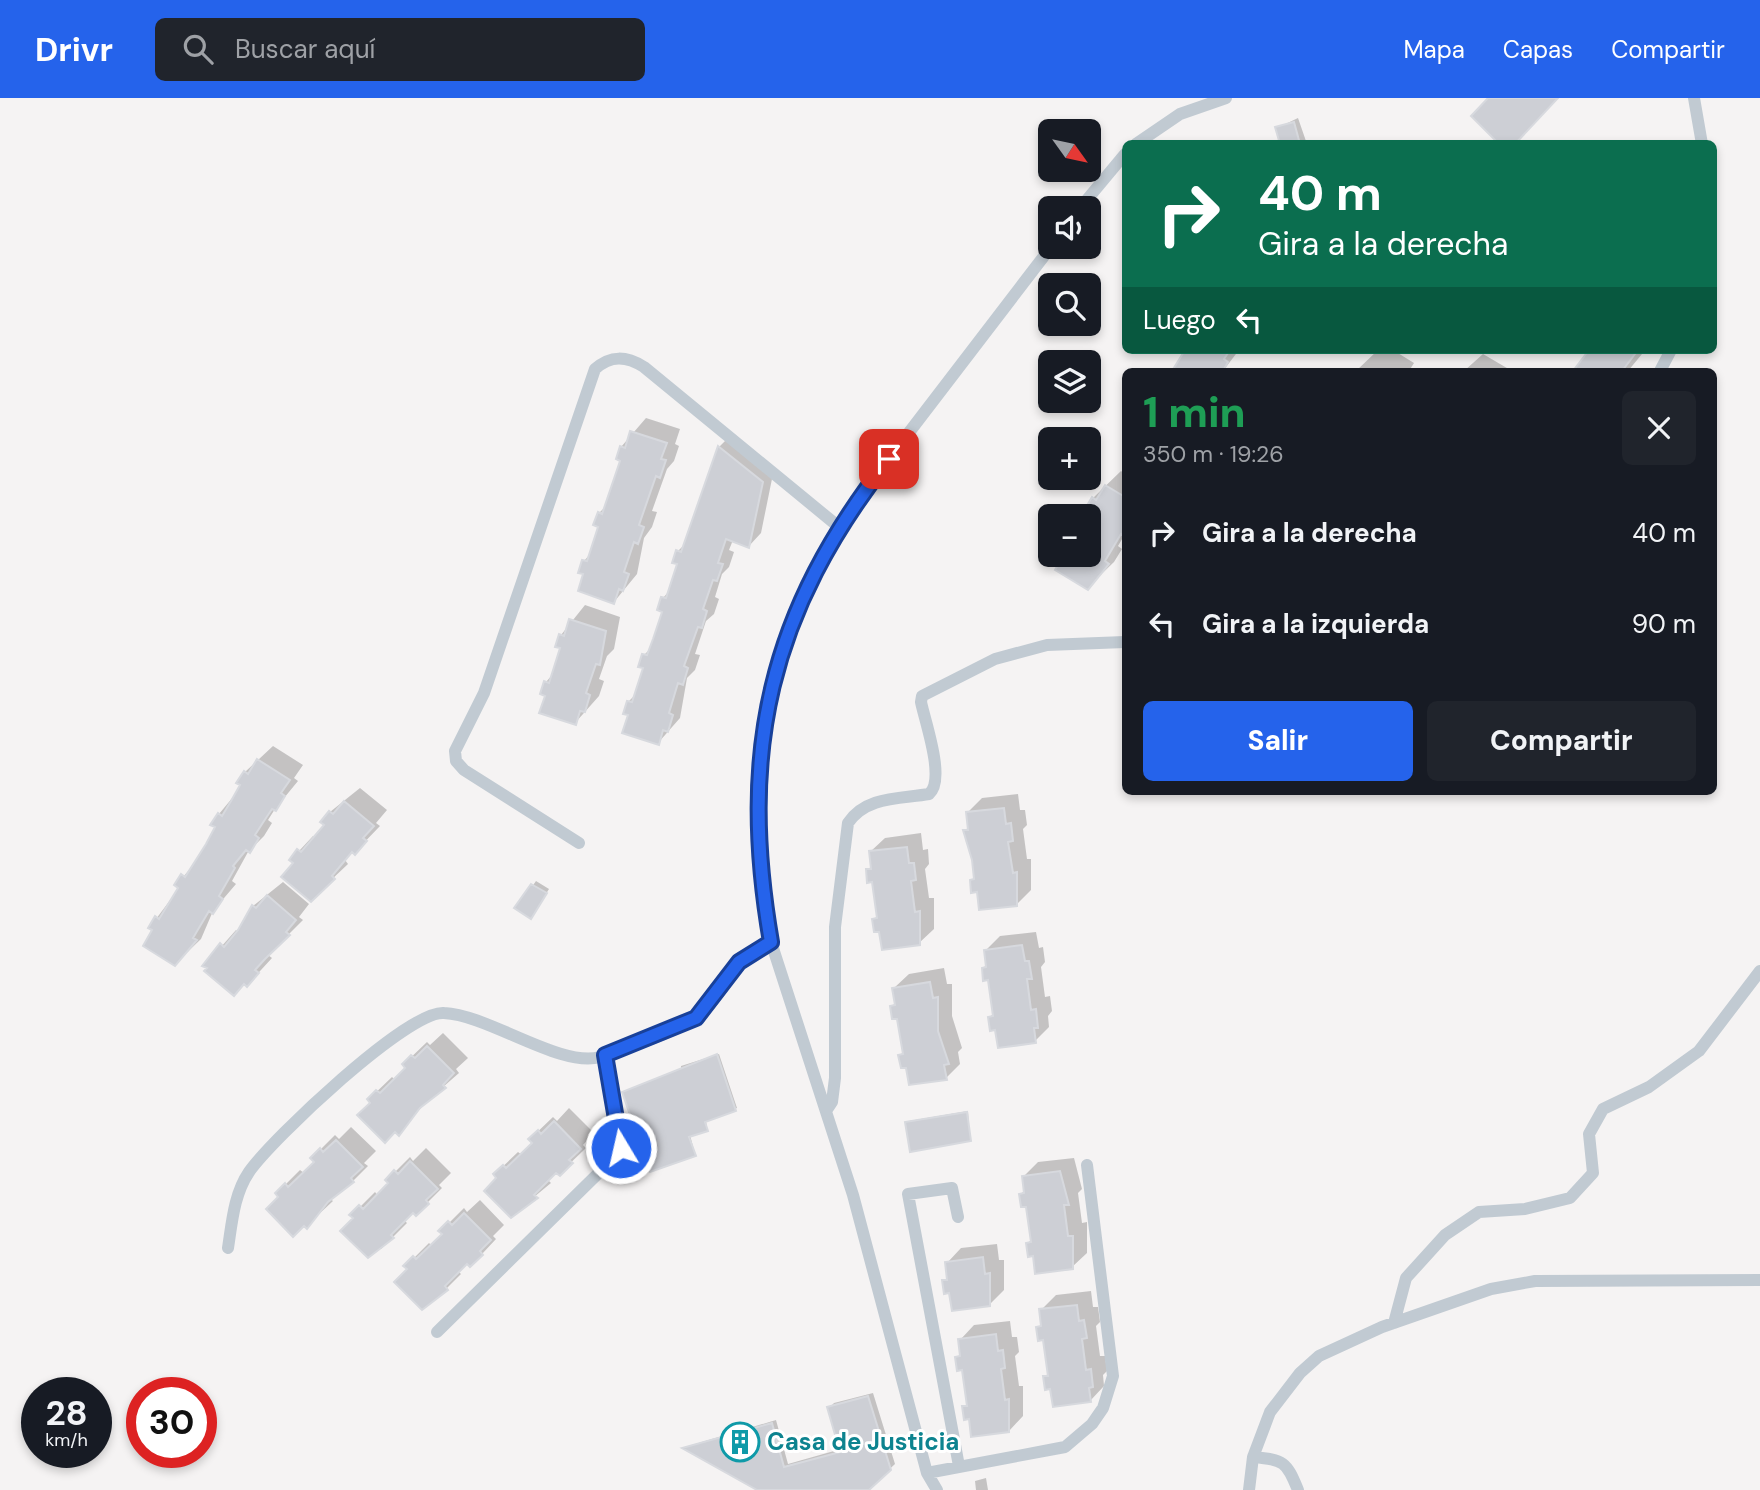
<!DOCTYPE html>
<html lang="es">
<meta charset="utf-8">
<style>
body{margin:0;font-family:"DM Sans",sans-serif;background:#20242c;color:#f1f3f6;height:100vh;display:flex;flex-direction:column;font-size:26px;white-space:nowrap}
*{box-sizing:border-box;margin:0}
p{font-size:23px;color:#9ea1a6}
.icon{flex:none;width:38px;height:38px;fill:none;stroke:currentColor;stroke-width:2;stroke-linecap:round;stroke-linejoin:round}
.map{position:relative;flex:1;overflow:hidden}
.details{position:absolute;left:1122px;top:270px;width:595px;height:427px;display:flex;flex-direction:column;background:#171b24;border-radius:10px;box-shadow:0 4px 10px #0003}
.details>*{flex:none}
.guide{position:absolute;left:1122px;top:42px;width:595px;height:214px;border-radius:10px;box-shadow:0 4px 10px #0003;background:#0b6e4f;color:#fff;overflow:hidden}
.needle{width:46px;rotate:123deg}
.fabs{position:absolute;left:1038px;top:21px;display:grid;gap:14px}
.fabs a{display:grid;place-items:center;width:63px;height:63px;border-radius:10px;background:#171b24;box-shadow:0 4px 10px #0003;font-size:35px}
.speed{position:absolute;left:21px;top:1279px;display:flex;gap:14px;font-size:35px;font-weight:700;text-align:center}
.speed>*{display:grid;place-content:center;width:91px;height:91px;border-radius:50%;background:#171b24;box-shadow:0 4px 10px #0003;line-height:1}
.speed small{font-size:18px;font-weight:400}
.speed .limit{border:10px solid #d22;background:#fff;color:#111}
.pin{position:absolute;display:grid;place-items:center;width:60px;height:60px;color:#fff;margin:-30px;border-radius:14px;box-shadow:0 4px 10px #0006}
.me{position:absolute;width:77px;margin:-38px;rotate:351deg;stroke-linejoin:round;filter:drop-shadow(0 0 5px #0008)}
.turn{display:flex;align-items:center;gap:24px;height:147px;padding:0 21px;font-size:32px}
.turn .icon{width:91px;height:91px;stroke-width:2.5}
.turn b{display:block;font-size:49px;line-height:60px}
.then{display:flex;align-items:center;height:66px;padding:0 21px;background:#0003;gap:14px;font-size:26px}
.round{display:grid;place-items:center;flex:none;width:74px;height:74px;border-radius:10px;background:#20242c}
.overview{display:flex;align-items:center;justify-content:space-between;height:119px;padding:0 21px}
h1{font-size:42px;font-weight:800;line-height:52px;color:#1e9e55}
.action{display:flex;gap:14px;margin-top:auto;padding:14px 21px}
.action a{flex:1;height:80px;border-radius:10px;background:#2563eb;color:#fff;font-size:28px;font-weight:800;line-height:80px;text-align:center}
.action a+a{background:#20242c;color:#f1f3f6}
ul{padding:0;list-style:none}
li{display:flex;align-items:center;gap:21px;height:91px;padding:0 21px}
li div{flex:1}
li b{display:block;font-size:26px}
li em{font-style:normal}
header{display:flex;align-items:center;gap:42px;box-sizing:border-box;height:98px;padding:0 35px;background:#2563eb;color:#fff}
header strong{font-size:33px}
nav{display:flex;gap:38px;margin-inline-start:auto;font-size:24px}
.search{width:490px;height:63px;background:#20242c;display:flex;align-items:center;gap:18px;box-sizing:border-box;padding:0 24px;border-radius:10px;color:#9ea1a6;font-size:26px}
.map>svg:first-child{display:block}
.shadow{fill:#0003}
.building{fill:#cdcfd5;stroke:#d7d9de;stroke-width:2}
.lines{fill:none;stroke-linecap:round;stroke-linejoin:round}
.street{stroke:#c1cad2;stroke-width:12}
.route-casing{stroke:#184099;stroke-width:18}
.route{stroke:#2563eb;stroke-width:12}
.labels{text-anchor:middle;stroke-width:6;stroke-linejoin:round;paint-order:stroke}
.culture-label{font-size:24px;font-weight:bold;fill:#0d838f;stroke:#fff;text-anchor:start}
</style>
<header>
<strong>Drivr</strong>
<div class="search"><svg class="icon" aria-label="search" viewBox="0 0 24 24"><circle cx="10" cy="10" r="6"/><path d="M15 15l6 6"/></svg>Buscar aquí</div>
<nav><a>Mapa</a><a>Capas</a><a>Compartir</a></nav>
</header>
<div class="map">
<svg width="1760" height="1392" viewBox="0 0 1760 1392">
<rect width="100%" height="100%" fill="#f5f3f3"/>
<!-- shadow -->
<path class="shadow" d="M1298,20L1307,46H1282L1277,30Z
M1183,252H1239L1223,273H1173L1186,254Z
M1378,252H1393L1414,265L1409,273H1356Z
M1585,252H1639L1642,256L1628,273H1572L1588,256Z
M1483,256L1512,273H1464Z
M646,320L680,331L675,346L679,348L674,363L667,371L652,413L657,414L652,429L644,440L637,476L614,504L585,475L584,463L591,455L600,428L599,415L607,407L623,362L621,349Z
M731,337L774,371L761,435L749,448L733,442L729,452L734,454L729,469L722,476L715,499L719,501L714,516L706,523L695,556L700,557L695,572L687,580L680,620L658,645L630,616L628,604L636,596L645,569L644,557L653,548L664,512L663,500L670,492L679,465L678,453L686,445L719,349Z
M1121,373L1125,376V436L1118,448L1122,451L1114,464L1088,489L1057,471L1066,457H1088V418L1093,400Z
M585,507L620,519L614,551L607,558L599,581L604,583L599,598L575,625L547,597L546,584L553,576L562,549L561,537Z
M273,648L303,667L294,680L298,683L275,711L268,722L272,725L264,738L248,754L232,783L236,786L213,813L201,841L175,866L150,829L180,789L176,787L197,763L217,729L219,716L243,687L245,674Z
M360,690L387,712L376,725L380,728L355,754L353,753L345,762L348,766L311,801L295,765L299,753L313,738L315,740L326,726L330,714Z
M1018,696L1020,712H1025L1027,727L1023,731L1027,761H1031V792L1017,806L978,792L972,782L976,778L971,743L966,744L965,733L969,728L967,715L982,700Z
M921,735L923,752L928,751L929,766L925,771L929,800H934V831L919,845L881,832L874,821L879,817L874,782L868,772L872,767L870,754L885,740Z
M536,783L549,791L534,815L529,793Z
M283,784L309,806L299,819L303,822L268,857L272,860L261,872L247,887L205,867L236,832L238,834L253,808Z
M1036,834L1039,850L1043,849L1045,864L1041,869L1045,899L1050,898L1052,913L1048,918L1049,929L1035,943L997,930L990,919L994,915L990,881L983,870L988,866L986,852L1000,838Z
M944,870L947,886H952V918L962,950L958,954L960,966L946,980L907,968L900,957L905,953L899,919L892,908L897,904L894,890L909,876Z
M443,935L468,960L456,971L459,975L427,1003L399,1035L369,1001L392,979L395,982L407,970L404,966L427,944L430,947Z
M719,956L737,1010L706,1022L707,1031L690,1037L695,1056L624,994L681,973V968Z
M569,1010L594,1035L583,1047L586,1050L560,1075L557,1072L547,1081L551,1085L511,1118L495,1076L518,1054L522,1057L534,1045L530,1041L553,1019L557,1023Z
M968,1013L970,1042L907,1025L909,1023Z
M351,1029L376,1053L364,1065L368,1068L342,1094L339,1091L329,1100L333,1103L318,1117L293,1136L277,1095L300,1072L304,1075L316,1063L312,1060L335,1037L339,1041Z
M426,1050L451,1075L439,1087L442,1090L416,1116L413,1113L404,1122L407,1125L381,1151L352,1117L375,1094L378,1098L391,1085L387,1082L410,1059L413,1063Z
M1074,1060L1082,1091L1078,1095L1082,1125L1087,1124V1155L1072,1169L1034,1156L1027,1146L1032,1141L1027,1107L1021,1096L1025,1092L1024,1078L1038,1064Z
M480,1102L504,1127L493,1138L496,1141L482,1156L467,1164L458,1173L461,1176L435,1202L406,1168L429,1145L432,1148L444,1136L441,1133L464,1110L467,1114Z
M997,1146L999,1162H1004V1192L989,1207L951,1193L944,1183L949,1178L947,1165L961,1150Z
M1091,1193L1093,1209H1098L1100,1224L1096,1228L1100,1258H1105L1107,1273L1103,1277L1104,1288L1090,1303L1052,1289L1045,1279L1049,1274L1045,1240L1038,1230L1043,1225L1041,1212L1056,1197Z
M1010,1223L1012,1239H1017L1019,1254L1015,1258L1019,1288H1023V1318L1009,1333L970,1319L964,1309L968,1305L963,1270L957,1260L961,1255L960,1242L974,1227Z
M873,1295L895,1366L867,1392H761L685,1349L776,1322L788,1366L841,1351L829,1310L834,1305Z
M986,1380L988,1392H976L975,1383Z"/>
<!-- building -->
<path class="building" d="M1488,0H1558L1515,46H1499L1471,18Z
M1294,24L1300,46H1280L1275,29Z
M1185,252H1230L1224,261L1228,264L1223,273H1172Z
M1589,252H1638L1622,273H1573Z
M630,333L667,345L661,361L666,362L660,380L656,378L639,427L644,429L638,446L634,444L624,474L629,476L623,493L619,491L614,506L578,493L583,476L578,475L582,462L587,463L598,429L593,427L598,414L602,416L620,363L616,361L620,348L625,350Z
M718,348L763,384L749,450L726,441L718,465L723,466L717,483L713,482L703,511L707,513L702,530L698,529L684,568L688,570L683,587L678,585L669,615L673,617L668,634L663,632L659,647L622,635L628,617L623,616L627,603L632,604L643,570L638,569L642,556L647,557L653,541L662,514L657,512L661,499L666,500L677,466L672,465L676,452L681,454Z
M1105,387L1125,399V439L1121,436L1105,463L1109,466L1088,492L1055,472L1064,457H1088L1089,414L1085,411L1092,399L1096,402Z
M569,521L606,533L600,567L596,566L586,595L590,597L585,614L580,613L576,627L539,615L545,598L540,596L544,583L549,585L560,550L555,549L559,536L564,538Z
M257,661L290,682L281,695L285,698L276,713L272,711L264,723L255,737L259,740L250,755L246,752L233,768L235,770L219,798L223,801L213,816L209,813L193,840L197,842L175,868L143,848L152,832L148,830L155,818L159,821L178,790L174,787L181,776L185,779L206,746L215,729L210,727L218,715L222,718L231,703L240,687L236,685L244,673L248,676Z
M344,703L374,728L363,740L367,743L355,757L352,754L332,778L335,781L311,804L281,779L293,765L289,762L297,751L301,754L324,727L320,724L329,713L333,716Z
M1004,710L1006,726L1011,725L1013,743L1008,744L1013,775L1017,774V808L979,812L977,794L971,795L970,782L974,781L972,762L963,732H968L966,714Z
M907,749L909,765H914L916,782L911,783L915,814L920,813V847L882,852L879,834H874L872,821L877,820L872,784L867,785L866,771H871L869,753Z
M531,786L547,795L531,821L514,810Z
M267,797L296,822L286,834L290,837L265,861L255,872L259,875L247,889L244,886L234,898L204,873L207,870L202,868L220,845L224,849L238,832L252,807L256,810Z
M1022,847L1025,863H1029L1032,881H1027L1031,912L1036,911L1038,930H1034L1036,945L998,950L995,932L990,933L988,919L993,918L988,882L983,883L982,870L986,869L984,852Z
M930,884L933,900L938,899V933L949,966L944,967L947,982L909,987L906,970H901L898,957L903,956L897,921H892L890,908L895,907L892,890Z
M427,948L454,975L443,987L446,990L420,1010L399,1038L395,1034L385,1045L357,1017L370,1005L367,1001L376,992L380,995L405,970L402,966L411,957L415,960Z
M717,956L736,1013L705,1024L708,1033L689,1039L696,1058L650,1074L622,994Z
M967,1014L971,1043L910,1054L905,1024Z
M554,1023L581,1051L569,1062L573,1065L560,1078L556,1075L534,1097L538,1100L511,1120L484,1093L496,1080L493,1076L503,1067L506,1070L532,1045L528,1041L538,1032L541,1036Z
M336,1042L363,1069L351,1080L354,1084L328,1104L307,1131L304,1128L293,1139L266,1111L278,1099L275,1095L285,1085L288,1089L314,1064L310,1060L320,1050L323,1054Z
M410,1063L438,1091L426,1102L429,1106L416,1118L413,1115L391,1137L394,1140L368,1160L340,1133L353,1120L349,1117L359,1107L363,1111L388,1085L385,1082L394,1072L398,1076Z
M1060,1073L1069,1107H1064L1068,1138H1073V1171L1035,1176L1033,1158L1028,1159L1026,1145L1031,1144L1026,1109H1021L1019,1096L1024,1095L1022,1078Z
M464,1115L491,1142L480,1153L483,1157L470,1169L467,1166L445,1188L448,1192L422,1212L394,1184L407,1171L403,1168L413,1158L416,1161L442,1136L438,1133L448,1123L452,1127Z
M983,1159L985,1176L990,1175V1208L952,1213L949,1195L944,1196L942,1182H947L945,1164Z
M1077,1207L1079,1223L1084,1222L1087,1240L1082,1241L1086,1272L1091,1271L1093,1289L1089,1290L1091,1304L1053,1309L1050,1291L1045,1292L1043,1278H1048L1043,1242L1038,1243L1036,1229L1041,1228L1039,1211Z
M996,1236L998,1253L1003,1252L1005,1270L1001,1271L1005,1302L1009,1301V1334L971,1339L969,1321L964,1322L962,1308H967L962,1272L957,1273L955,1259L960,1258L958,1241Z
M868,1298L891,1372L869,1392H757L682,1350L772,1325L784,1369L840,1354L827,1309Z"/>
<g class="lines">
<!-- street -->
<path class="street" d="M1694,0L1702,46
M1136,46L1180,16L1226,0
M1080,110L1125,56
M1660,273L1671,252
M579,745L464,672L456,663L455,653L484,595L595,271C611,257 626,258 644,269L839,429
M826,1013L832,1004L835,980V829L848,725C866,698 900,701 929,696C946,682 925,624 921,604L922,598L995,561L1047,547L1125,544
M958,1119L952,1090L908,1096L959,1368
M228,1150C232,1124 234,1096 249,1074C272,1041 408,912 444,915C489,917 560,970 600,959C623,952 687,930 702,915C731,887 729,863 771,844
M1394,1225L1406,1180L1445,1137L1479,1114L1525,1111L1570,1100L1593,1075L1589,1036L1603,1011L1649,989L1699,953L1760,873
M437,1234L619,1055L621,1043L605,957
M1253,1359C1284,1362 1286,1363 1298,1392
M927,1375L1065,1349L1092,1326L1103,1310L1113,1278L1087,1067
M937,1392L927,1375L853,1097L771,844L759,735L758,691L762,650L785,540L824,454L855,405L1051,149
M1249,1392L1253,1359L1270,1314L1300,1275L1319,1258L1382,1229L1491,1191L1535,1183L1760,1182"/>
</g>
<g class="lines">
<defs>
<path id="route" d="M621,1050L605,957L696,920L739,864L771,844C738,653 769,514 889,361"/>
</defs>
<!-- route casing -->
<use href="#route" class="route-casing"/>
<!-- route -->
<use href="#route" class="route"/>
</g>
<!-- icons -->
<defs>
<symbol id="building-ring" viewBox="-11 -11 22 22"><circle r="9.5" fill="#fff" stroke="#0f9aa8" stroke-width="1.5"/><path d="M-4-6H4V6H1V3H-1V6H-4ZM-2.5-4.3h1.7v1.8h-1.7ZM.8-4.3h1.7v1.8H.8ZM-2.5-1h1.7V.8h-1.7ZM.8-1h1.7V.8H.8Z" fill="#0f9aa8"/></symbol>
</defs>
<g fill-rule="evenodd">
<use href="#building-ring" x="718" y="1322" width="44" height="44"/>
</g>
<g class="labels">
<!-- culture labels -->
<g class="culture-label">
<text x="767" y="1352">Casa de Justicia</text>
</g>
</g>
</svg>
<div class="fabs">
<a><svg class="needle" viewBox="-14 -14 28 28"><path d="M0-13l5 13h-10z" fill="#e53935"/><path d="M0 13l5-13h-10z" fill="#9ea1a6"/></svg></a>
<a><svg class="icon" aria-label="sound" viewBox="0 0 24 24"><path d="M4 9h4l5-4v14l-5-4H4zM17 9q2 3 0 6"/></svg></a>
<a><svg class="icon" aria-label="search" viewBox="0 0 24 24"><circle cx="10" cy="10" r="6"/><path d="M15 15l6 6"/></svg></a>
<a><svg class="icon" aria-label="layers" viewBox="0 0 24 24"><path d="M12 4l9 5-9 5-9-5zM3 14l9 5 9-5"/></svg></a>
<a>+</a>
<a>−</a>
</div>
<div class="speed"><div>28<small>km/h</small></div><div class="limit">30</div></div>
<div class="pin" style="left:889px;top:361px;background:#d93025"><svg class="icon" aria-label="arrive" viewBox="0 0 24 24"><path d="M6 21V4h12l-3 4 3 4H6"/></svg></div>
<svg class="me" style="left:621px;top:1050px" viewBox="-20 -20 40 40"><circle r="17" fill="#2563eb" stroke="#fff" stroke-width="3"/><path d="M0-11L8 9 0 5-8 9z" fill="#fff"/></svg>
<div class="guide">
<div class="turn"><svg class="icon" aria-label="right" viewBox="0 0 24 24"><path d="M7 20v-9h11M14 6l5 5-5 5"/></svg><div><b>40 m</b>Gira a la derecha</div></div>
<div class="then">Luego<svg class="icon" aria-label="left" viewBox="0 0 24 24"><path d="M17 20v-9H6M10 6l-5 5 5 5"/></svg></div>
</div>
<section class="details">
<div class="overview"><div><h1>1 min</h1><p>350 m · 19:26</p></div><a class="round"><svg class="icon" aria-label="close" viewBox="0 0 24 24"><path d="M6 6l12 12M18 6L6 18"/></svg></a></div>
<ul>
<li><svg class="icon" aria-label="right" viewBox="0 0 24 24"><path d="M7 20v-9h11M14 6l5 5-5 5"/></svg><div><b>Gira a la derecha</b></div><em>40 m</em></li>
<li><svg class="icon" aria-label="left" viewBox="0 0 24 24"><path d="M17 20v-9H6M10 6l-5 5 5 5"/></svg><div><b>Gira a la izquierda</b></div><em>90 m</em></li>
</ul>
<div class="action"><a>Salir</a><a>Compartir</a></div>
</section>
</div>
